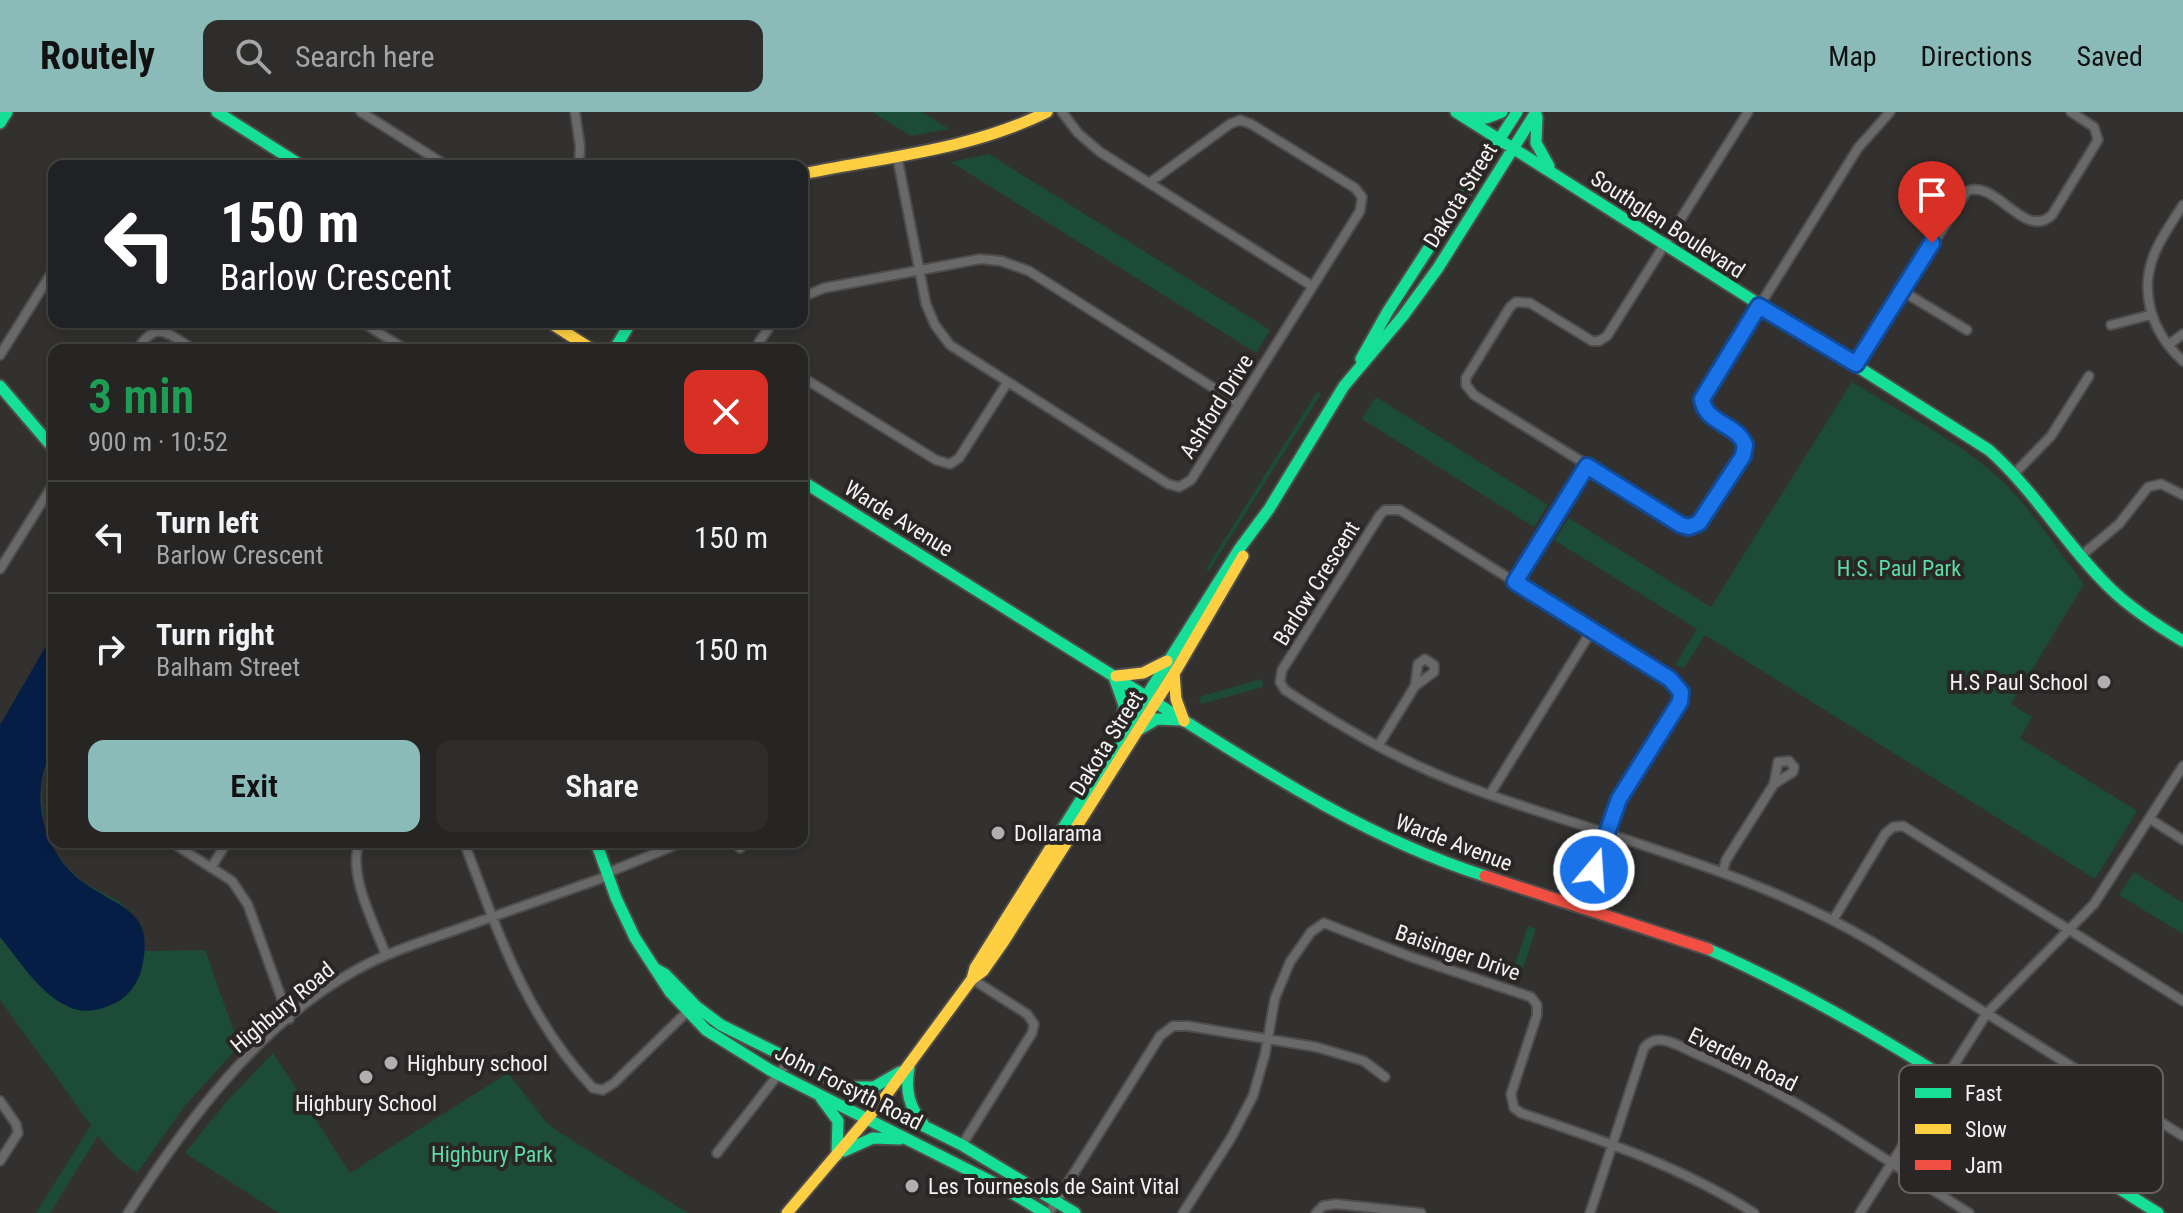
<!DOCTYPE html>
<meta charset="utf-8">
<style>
body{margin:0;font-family:"Roboto Condensed",sans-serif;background:#2e2d2c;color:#f1f3f6;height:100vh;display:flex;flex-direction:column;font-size:30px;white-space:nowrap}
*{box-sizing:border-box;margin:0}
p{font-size:26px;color:#a4a5a6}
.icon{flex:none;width:44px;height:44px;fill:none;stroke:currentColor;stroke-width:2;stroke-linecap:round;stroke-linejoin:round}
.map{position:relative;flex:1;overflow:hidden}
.drawer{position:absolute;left:48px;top:232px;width:760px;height:504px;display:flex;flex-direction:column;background:#262524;border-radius:16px;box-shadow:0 4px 12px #0003,0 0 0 2px #424241}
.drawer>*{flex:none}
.hud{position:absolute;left:48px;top:48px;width:760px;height:168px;border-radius:16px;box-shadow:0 4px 12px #0003,0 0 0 2px #424241;background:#202124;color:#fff;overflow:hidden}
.pin{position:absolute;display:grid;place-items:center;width:68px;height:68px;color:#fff;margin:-82px -34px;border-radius:50% 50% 50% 0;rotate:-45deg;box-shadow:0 0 8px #0007}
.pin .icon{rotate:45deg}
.me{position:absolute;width:88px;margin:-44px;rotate:18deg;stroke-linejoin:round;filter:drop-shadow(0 0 6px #0008)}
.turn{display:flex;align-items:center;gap:28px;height:168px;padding:0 40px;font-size:36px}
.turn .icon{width:104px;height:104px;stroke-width:2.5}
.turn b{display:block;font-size:56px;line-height:68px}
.round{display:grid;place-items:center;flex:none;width:84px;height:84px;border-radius:16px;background:#2e2d2c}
.summary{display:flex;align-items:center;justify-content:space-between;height:136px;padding:0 40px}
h1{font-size:48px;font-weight:600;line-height:60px;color:#1e9e55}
.primary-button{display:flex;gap:16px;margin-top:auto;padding:16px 40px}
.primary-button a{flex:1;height:92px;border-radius:16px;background:#8bbbb9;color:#111;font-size:32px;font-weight:600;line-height:92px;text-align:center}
.primary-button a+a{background:#2e2d2c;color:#f1f3f6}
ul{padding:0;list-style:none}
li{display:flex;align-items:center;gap:24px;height:112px;padding:0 40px;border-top:2px solid #424241}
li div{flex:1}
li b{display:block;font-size:30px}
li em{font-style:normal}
header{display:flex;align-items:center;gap:48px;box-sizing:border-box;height:112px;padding:0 40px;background:#8bbbb9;color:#111}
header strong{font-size:38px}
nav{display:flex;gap:44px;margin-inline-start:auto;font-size:28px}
.search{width:560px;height:72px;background:#2e2d2c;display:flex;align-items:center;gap:20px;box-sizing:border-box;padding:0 28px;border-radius:16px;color:#a4a5a6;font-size:30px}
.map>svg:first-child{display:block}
.green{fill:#1c4b37}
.water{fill:#061e45}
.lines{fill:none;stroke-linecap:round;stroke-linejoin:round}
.street-casing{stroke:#4e4d4c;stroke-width:12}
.fast-casing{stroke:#4e4d4c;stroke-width:15}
.slow-casing{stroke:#4e4d4c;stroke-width:15}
.jam-casing{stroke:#4e4d4c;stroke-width:15}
.street{stroke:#6a6969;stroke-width:8}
.fast{stroke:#16e098;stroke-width:11}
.slow{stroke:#ffcf43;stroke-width:11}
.jam{stroke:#f24e42;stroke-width:11}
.route-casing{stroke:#114b97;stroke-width:20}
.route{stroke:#1a73e8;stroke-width:14}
.poi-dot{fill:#b0aeae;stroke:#292625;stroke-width:3}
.labels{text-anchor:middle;stroke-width:8;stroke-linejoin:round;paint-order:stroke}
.street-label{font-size:22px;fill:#f4f2f2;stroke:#292625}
.park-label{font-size:22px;fill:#5cdda5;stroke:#292625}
.poi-label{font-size:22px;fill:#f4f2f2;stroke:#292625;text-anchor:start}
.key{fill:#292625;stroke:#666362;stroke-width:2}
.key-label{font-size:22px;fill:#f4f2f2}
</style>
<header>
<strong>Routely</strong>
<div class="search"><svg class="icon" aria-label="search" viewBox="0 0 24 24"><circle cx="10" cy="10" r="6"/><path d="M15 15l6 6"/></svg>Search here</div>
<nav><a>Map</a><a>Directions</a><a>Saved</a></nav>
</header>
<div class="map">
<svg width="2183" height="1101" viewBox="0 0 2183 1101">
<rect width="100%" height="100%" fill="#323130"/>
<!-- green -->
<path class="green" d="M872,0H922L949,17L911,24Z
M989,42L1270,218L1256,241L951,50Z
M1852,270C1897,298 1960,330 1998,365C2031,396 2056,436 2084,472L2011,592L2032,605L2020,626L2137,699L2095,767L1705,523L1684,556L1675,553L1697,517L1554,428L1569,406L1711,495Z
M1317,280L1321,282L1209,459L1206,457Z
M1376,285L1548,393L1534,415L1362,307Z
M54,520V634L46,652L41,676L44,713L54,738L67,755L84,771L118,789L130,799L142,818L146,839L205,838L239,934L184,995L137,1061L116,1045L98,1024L50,1101H36L91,1013L0,888V613Z
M1262,567L1263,575L1201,592L1199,585Z
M2134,760L2183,791V822L2119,783Z
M1528,814L1536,817L1519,868L1511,865Z
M273,941L350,1061L508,961L546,1010L556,1018L688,1101H279L185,1041L227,989Z"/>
<!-- water -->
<path class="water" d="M54,520C54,556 57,594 54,630C53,638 48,644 46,652C39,671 39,692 44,712C50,735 64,757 84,771C121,797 155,798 142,855C139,870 128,886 113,892C97,899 83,902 67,894C39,881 19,848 0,825V613Z"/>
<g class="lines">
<defs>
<path id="street" d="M361,0L447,54
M575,0L580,34L579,54
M1062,0L1078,21L1100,40L1312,174
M1748,0L1607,224L1599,229H1592L1530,191L1516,190L1510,195L1466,266V273L1474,283L1686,414L1696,413L1703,407L1745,340L1742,326L1704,298L1702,287L1705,281L1858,36L1890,0
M897,44L926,192L935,213L950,233L1168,372L1179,375L1191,368L1360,99L1362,85L1355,76L1251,12L1240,8L1230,12L1149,71
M2183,93C2174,107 2164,121 2157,136C2137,177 2151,220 2183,249
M1902,179L1967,218
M802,185L824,176L980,147L1001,149L1029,159L1239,292
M362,210L406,238
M2111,213L2150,203
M2168,233L2183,222
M137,238C157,206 168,222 194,238
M762,238L759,230L773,210
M0,243L54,157
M1856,252L1967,79C1997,67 2024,129 2052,103L2098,28L2094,15L2071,0
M802,265L936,348L950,352L959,346L1007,271
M2016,360L2051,324L2089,264
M2082,443L2119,412L2148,375L2161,372L2183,383
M0,457L54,371
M1515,470L1587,354
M1378,634L1415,574L1434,560V553L1425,547L1418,552L1415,574
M1490,682L1592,518
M2150,707L2183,728
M171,730L232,769L248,793L289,907
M360,730C346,759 375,814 386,843
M464,730C498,820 525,904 593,976L603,978L614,971L691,896
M733,730L740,736
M211,756L227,730
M1723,759L1726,748L1774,672L1793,660L1794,655L1789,649L1778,650L1774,672
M607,761L683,730
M1582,796L1616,693L1680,590L1679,577L1670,567L1400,398H1385L1380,403L1282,558L1280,570L1285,578C1326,605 1369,631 1414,652C1475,681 1542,700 1606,721L1618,725C1707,754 1793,783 1874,831L2183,1024
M1833,808L1885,722L1893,715L1903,714L2183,889
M0,989L16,1012L18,1021L0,1049
M962,1033L1032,921L1034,912L1027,902L972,867
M717,1041L784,955
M128,1101C186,1010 260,911 356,858C388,840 424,829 458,817C508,799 558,782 608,764
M1049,1101L1160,924L1173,914H1188L1316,935L1364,949L1385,965
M1183,1101L1231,1026L1253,984L1265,942L1275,886L1290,850L1311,820L1324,811L1411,845L1531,885L1537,893V903L1511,982L1514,996L1521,1001C1604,1029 1680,1054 1754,1101
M1316,1101L1323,1094L1336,1092L1421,1101
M1590,1101L1644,936C1648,931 1652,928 1659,928C1672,928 1687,938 1699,943C1795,982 1881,1046 1969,1101
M1860,1101L1987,901L2094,792L2183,654"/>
<path id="fast" d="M217,0L302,54
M1456,0L1989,338C2036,380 2067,435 2112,478C2133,498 2158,514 2183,529
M1468,3L1486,6L1502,0
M1537,5L1536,31L1549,54
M0,11L7,0
M614,238L631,210
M1361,247L1388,199L1517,0
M0,274L54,337
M802,369C917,441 1032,513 1147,585C1256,654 1361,724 1485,764
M1114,565L1124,593L1122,622
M1140,617L1157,607L1180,608
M1058,724L1240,436L1269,397L1344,274L1403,204L1438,156L1536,0
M596,730L616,786L635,826L670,880L706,918L770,958L1004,1076L1045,1101
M1708,837C1867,907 2011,1009 2158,1101
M656,857L665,862L697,895L721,913L962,1033L1075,1101
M909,956C905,979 909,995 924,1013
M846,975H874L900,960
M821,986L838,1009L837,1043
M844,1039L873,1026L900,1027"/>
<path id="slow" d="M802,62C885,45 970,38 1047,0
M549,210L593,238
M1174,561L1176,587L1184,609
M1116,564L1143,561L1167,549
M972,867L983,859L1004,829L1178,555L1243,444
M787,1101L882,989L972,867L975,856L1058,724"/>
<path id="jam" d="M1485,764L1708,837"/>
</defs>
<!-- street casing -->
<use href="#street" class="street-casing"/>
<!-- fast casing -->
<use href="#fast" class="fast-casing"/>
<!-- slow casing -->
<use href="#slow" class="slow-casing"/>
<!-- jam casing -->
<use href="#jam" class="jam-casing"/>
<!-- street -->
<use href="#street" class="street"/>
<!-- fast -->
<use href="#fast" class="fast"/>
<!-- slow -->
<use href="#slow" class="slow"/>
<!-- jam -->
<use href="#jam" class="jam"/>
</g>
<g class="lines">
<defs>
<path id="route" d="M1594,758L1619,687L1680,590L1681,580L1670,567L1515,470L1587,354L1681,413L1689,415L1699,411L1743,344L1745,333C1737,311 1705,312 1702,287L1759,194L1856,252L1932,131"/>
</defs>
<!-- route casing -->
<use href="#route" class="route-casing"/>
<!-- route -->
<use href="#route" class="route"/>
</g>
<!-- markers -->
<g class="poi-dot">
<circle cx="2104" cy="570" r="8"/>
<circle cx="998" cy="721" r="8"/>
<circle cx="391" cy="951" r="8"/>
<circle cx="366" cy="965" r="8"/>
<circle cx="912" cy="1074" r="8"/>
</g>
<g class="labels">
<!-- street labels -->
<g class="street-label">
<text transform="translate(1460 83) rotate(-58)" y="8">Dakota Street</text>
<text transform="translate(1668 112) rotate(33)" y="8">Southglen Boulevard</text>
<text transform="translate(1216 294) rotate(-58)" y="8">Ashford Drive</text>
<text transform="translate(899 406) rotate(32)" y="8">Warde Avenue</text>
<text transform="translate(1316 471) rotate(-58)" y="8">Barlow Crescent</text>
<text transform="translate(1106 631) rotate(-58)" y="8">Dakota Street</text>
<text transform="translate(1454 730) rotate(21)" y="8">Warde Avenue</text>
<text transform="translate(1458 840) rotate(19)" y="8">Baisinger Drive</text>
<text transform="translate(282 895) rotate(-40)" y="8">Highbury Road</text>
<text transform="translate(1743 947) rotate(26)" y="8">Everden Road</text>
<text transform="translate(849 975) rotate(27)" y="8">John Forsyth Road</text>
</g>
<!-- park labels -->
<g class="park-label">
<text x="1899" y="464">H.S. Paul Park</text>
<text x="492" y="1050">Highbury Park</text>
</g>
<!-- poi labels -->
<g class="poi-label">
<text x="2088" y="578" text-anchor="end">H.S Paul School</text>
<text x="1014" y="729">Dollarama</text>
<text x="407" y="959">Highbury school</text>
<text x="366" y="999" text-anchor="middle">Highbury School</text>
<text x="928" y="1082">Les Tournesols de Saint Vital</text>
</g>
</g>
<!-- legend -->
<rect x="1899" y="953" width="264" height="128" rx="12" class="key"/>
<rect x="1915" y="976" width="36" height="10" fill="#16e098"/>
<rect x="1915" y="1012" width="36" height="10" fill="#ffcf43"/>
<rect x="1915" y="1048" width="36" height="10" fill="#f24e42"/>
<g class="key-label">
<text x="1965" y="989">Fast</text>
<text x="1965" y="1025">Slow</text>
<text x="1965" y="1061">Jam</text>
</g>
</svg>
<div class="pin" style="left:1932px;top:131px;background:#d93025"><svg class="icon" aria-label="arrive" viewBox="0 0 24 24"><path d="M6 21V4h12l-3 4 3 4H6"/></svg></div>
<svg class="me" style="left:1594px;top:758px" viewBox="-20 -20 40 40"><circle r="17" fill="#1a73e8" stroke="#fff" stroke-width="3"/><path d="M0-11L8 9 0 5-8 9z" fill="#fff"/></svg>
<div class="hud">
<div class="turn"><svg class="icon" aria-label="left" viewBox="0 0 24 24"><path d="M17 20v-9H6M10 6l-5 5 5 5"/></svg><div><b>150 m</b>Barlow Crescent</div></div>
</div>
<section class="drawer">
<div class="summary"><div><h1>3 min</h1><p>900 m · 10:52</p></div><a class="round" style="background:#d93025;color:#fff"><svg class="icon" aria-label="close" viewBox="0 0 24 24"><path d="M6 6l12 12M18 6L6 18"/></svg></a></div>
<ul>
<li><svg class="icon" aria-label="left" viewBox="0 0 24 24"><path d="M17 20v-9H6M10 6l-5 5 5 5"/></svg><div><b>Turn left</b><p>Barlow Crescent</p></div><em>150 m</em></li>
<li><svg class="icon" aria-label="right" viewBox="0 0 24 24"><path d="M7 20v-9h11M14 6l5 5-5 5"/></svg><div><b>Turn right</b><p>Balham Street</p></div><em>150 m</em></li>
</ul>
<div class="primary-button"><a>Exit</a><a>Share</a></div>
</section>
</div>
